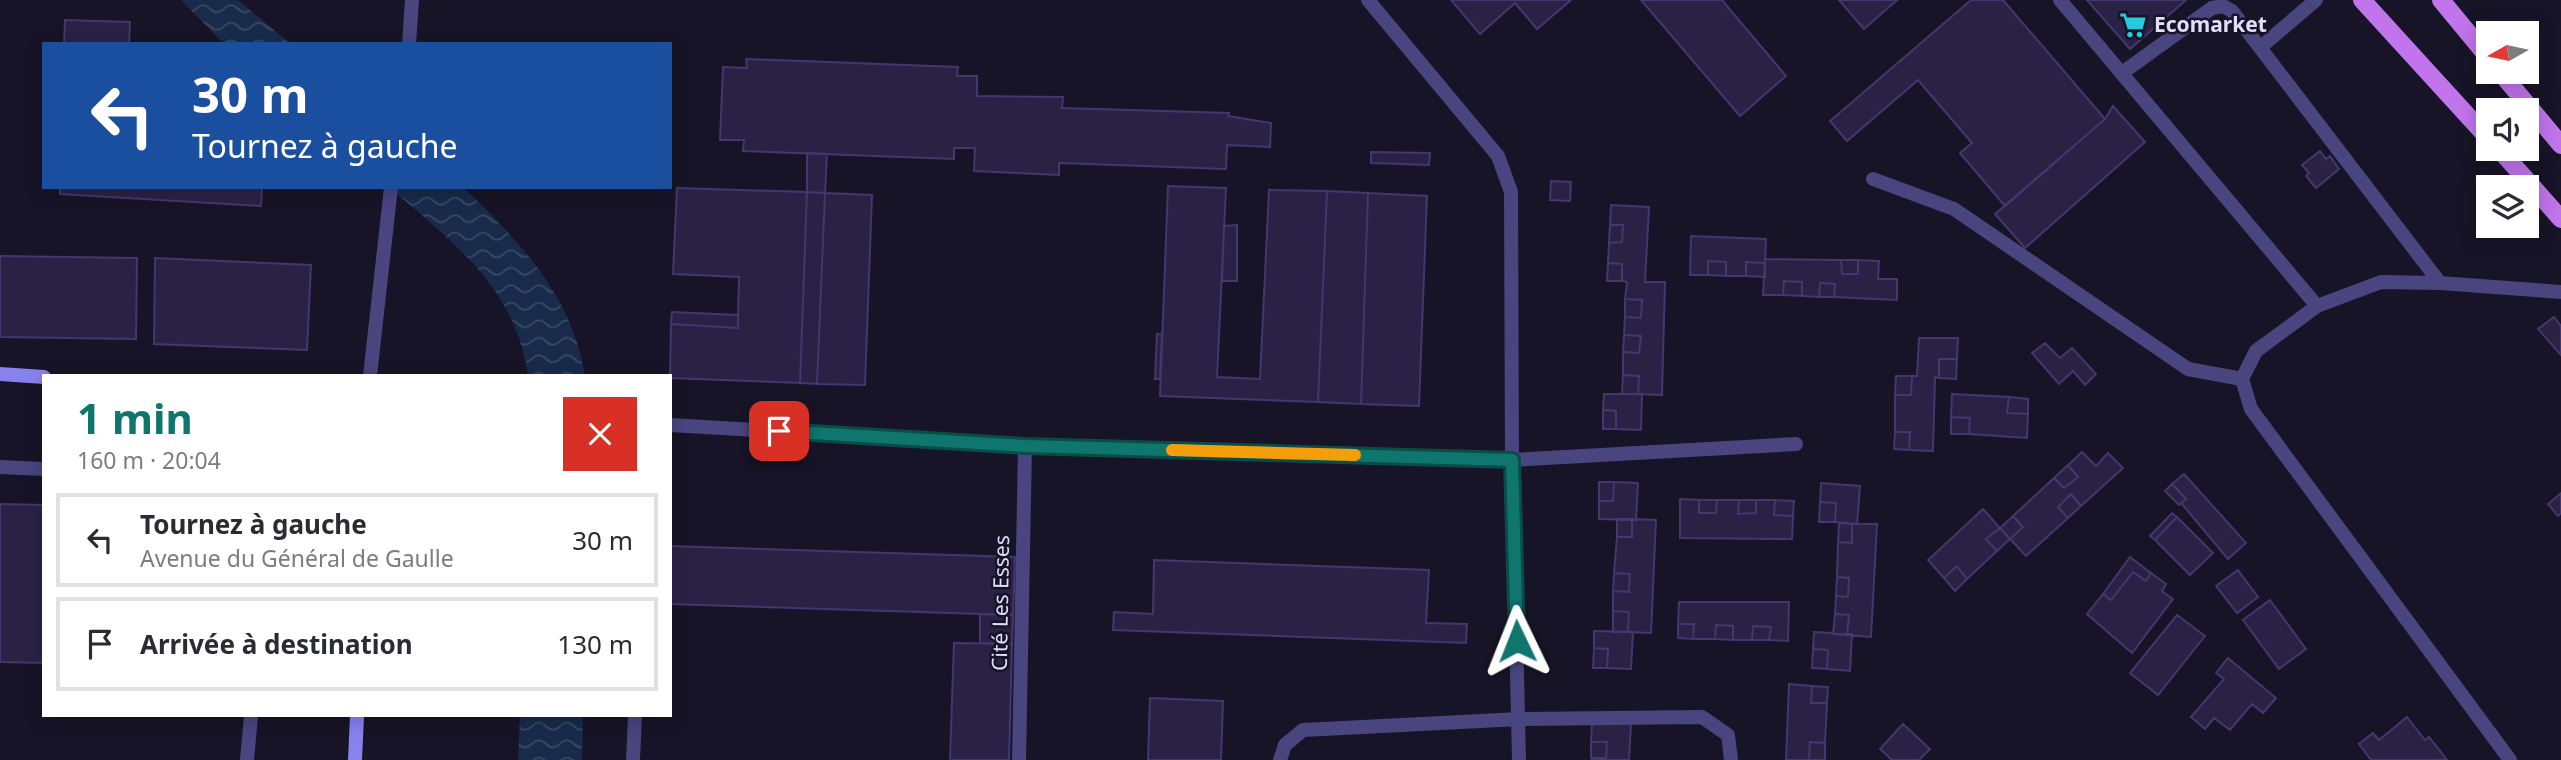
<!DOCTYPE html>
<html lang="fr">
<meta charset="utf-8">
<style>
body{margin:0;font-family:"Noto Sans",sans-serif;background:#f2f2f3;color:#2b2b33;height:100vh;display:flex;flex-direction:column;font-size:26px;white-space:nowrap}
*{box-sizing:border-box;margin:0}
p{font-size:23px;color:#7c7c81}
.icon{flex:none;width:38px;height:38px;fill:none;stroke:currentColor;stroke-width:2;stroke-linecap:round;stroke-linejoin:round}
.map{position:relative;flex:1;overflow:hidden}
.sheet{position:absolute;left:42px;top:374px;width:630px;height:343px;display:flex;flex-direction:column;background:#fff;border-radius:0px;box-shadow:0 4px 18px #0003}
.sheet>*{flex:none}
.hud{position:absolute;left:42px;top:42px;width:630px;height:147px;border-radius:0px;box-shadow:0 4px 18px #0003;background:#1a4fa0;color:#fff;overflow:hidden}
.needle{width:46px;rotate:261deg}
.tools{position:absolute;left:2476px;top:21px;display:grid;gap:14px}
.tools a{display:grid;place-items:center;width:63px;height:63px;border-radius:0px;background:#fff;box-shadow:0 4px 18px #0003;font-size:35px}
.pin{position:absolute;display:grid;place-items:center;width:60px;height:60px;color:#fff;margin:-30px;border-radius:14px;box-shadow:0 4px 10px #0006}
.me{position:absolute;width:77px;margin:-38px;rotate:358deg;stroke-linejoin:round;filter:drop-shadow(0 0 5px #0008)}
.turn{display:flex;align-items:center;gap:24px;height:147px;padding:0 35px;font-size:32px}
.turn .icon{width:91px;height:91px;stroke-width:2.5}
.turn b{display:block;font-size:49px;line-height:60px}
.round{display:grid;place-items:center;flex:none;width:74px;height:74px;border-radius:0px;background:#f2f2f3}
.headline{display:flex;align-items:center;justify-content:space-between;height:119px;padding:0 35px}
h1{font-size:42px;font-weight:700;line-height:52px;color:#0f766e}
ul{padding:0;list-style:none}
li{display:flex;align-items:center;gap:21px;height:94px;margin:0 14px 10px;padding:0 21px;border:4px solid #e1e1e2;border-radius:0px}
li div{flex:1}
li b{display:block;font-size:26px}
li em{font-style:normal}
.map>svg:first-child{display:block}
.water{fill:url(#water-waves)}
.building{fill:#2a2245;stroke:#43376e;stroke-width:2}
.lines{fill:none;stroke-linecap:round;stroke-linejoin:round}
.service{stroke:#48457f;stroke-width:14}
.minor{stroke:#48457f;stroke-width:14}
.tertiary{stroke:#48457f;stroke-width:14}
.secondary{stroke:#8782ee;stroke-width:14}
.primary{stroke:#c174ec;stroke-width:18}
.route-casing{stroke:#0a4d48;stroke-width:18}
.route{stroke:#0f766e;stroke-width:12}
.slow{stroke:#f59e0b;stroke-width:12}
.labels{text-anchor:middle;stroke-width:5;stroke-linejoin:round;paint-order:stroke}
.poi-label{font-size:21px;font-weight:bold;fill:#e2defa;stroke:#171427;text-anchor:start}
.street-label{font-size:21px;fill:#e2defa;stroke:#171427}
</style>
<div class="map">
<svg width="2561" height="760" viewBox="0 0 2561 760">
<defs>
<pattern id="water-waves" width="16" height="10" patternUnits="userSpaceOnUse" patternTransform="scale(1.75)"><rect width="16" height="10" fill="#182b4b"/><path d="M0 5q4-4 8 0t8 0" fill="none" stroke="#394966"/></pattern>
</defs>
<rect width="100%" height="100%" fill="#171427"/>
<!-- water -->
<path class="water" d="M181,0H238L291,44H224Z
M389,187H463C519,241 572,295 585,376H528C516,287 453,243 389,187Z
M520,716H583L582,760H518Z"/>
<!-- building -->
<path class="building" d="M1451,0H1571L1537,29L1515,3L1480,34Z
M1641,0H1722L1786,76L1740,116Z
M1839,0H1897L1864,29Z
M1971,0H2003L2105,119L2005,206L1960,153L1972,143L1918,80L1847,141L1830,121Z
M2087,0H2186L2130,49Z
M65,20L130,22L129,44H64Z
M746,59L958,67L957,76H977V96L1063,97L1062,108L1229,113L1228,116L1271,123L1270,147L1227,145L1226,169L1059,163V175L974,171L975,148H954V159L743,151L744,140H720L723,67L747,68Z
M2113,106L2145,142L2025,248L1995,214L2105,119Z
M2320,151L2326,159L2330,156L2339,169L2316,188L2306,176L2309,173L2302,165Z
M1371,152L1430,153L1429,165L1371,163Z
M807,153L827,154L825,193L807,192Z
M1551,181L1571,182L1570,201L1550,200Z
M1168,186L1226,188L1217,377L1260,379L1269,190L1327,191L1318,402L1160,396Z
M60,187H262L261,206L60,194Z
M677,188L807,192L800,383L670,378L671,324L738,328V315L739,277L673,274Z
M1327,191L1368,193L1361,404L1318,402Z
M807,192L825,193L817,384L800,383Z
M825,193L872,195L865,385L817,384Z
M1368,193L1427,196L1419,406L1361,404Z
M1611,205L1649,207L1645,282H1665L1662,395L1638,394L1639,376L1623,375V352L1639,353L1641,336L1624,335L1625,317L1641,318L1642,300L1625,299L1627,282L1622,281V264L1608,263L1609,243L1622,242L1623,225H1610Z
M1237,225V281H1222L1224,226Z
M1610,225H1623L1622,242L1609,243Z
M1691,236L1766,239L1765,263L1746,262V276H1726V262L1708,261V275H1690Z
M0,256L137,258L136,339L0,337Z
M155,258L311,265L307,350L154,344Z
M1765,259L1841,260L1842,274H1858V260L1879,261L1878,279H1897V300L1834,297L1835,284L1820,283L1819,297L1802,296V282L1784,281L1783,295H1763Z
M1841,260H1858V274H1842Z
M1708,261L1726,262V276L1708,275Z
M1746,262L1765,263V277L1746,276Z
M1608,263L1622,264V281H1607Z
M1784,281L1802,282V296L1783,295Z
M1820,283L1835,284L1834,297H1819Z
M1625,299L1642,300L1641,318L1625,317Z
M672,312L738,315V328L671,324Z
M2554,317L2561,326V355L2538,329Z
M1162,333L1160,379H1155L1157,334Z
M1624,335L1641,336L1639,353L1623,352Z
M1919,338H1958L1957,359H1939V378L1935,377L1933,451L1909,450L1910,432H1895V395H1911L1912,376H1917Z
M2045,343L2060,358L2072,348L2096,374L2085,385L2073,371L2059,384L2032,353Z
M1939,359H1957L1956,379L1939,378Z
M1623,375L1639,376L1638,394H1622Z
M1896,376H1912L1911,395H1895Z
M1604,394H1642L1641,430L1616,429V411L1603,410Z
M1952,394L2009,397L2007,413L2028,414L2027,438L1969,434L1970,418L1951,417Z
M2009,397L2028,399V414L2007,413Z
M1603,410L1616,411V429H1603Z
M1951,417L1970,418L1969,434H1951Z
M1895,432H1910L1909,450L1894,449Z
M2082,452L2096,466L2108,453L2123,468L2081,506L2071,494L2058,507L2068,518L2026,556L2010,539L2023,527L2013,516L2054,478L2064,488L2078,477L2068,465Z
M2068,465L2078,477L2064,488L2054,478Z
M2184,474L2246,543L2228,559L2181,503L2186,499L2172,484Z
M1599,482H1614L1613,501H1599Z
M1614,482L1638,483L1636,520L1599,519V501H1613Z
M1821,483L1860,486L1857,524L1835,522L1836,503L1820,502Z
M2172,484L2186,499L2179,505L2165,491Z
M2561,493V513L2558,516L2548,504Z
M2071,494L2081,506L2068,518L2058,507Z
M1680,499L1699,500V513H1716L1717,500H1739L1738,514L1756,513V500H1775L1774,515L1793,516L1792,539L1680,538Z
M1699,500H1717L1716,513H1699Z
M1739,500H1756V513L1738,514Z
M1775,500L1794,501L1793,516L1774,515Z
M1820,502L1836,503L1835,522H1819Z
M0,504L44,505V663L0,662Z
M1983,509L2000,528L1986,539L1997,551L1967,579L1957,566L1944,578L1928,560Z
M2172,513L2177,517L2155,540L2150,536Z
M2013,516L2023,527L2010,539L2000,528Z
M2177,517L2213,553L2190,575L2155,540Z
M1617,519H1632V537H1617Z
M1632,519L1656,520L1651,633L1628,632L1629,612L1613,611V591L1629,592L1630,574L1614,573L1617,537H1632Z
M1839,523L1852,524V543L1838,542Z
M1852,524H1877L1871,637L1847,635L1849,615L1835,614L1836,596L1848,597L1849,578L1837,577L1838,542L1852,543Z
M2000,528L2010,539L1997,551L1986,539Z
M670,546L1015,557L1013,615L670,604Z
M2130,557L2151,573L2146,581L2133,572L2111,600L2103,594Z
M1154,560L1429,570L1426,623L1467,624L1466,643L1113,630L1114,612L1153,614Z
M1957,566L1967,579L1955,591L1944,578Z
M2238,570L2258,597L2237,613L2216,586Z
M2133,572L2146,581L2151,573L2166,584L2162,591L2173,599L2132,653L2087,614L2103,594L2111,600Z
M1614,573L1630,574L1629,592L1613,591Z
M1837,577L1849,578L1848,597L1836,596Z
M2270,600L2306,649L2279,669L2243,620Z
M1679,602H1789L1788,641L1769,640L1771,627L1753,626L1752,640H1733V626L1716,625L1715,639H1693L1694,624H1678Z
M1613,611L1629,612L1628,632H1613Z
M980,614L1013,615L1012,644L980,643Z
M1835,614L1849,615L1847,635L1833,634Z
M2177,615L2205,636L2158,695L2130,673Z
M1678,624H1694L1693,639L1678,638Z
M1716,625L1733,626V640L1715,639Z
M1753,626L1771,627L1769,640H1752Z
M1594,631L1633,632L1631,669L1607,668L1608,649L1594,648Z
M1814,632L1852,634L1850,671L1827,669L1828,650L1813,649Z
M954,643L1012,644L1009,760H950Z
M1594,648L1608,649L1607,668H1593Z
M1813,649L1828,650L1827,669L1812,668Z
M2228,658L2276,698L2263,713L2252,704L2230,730L2214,718L2205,729L2191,717L2224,679L2216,673Z
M1789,684L1812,686L1811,703H1827L1825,743L1810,742L1809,760H1786Z
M1812,686L1828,687L1827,703H1811Z
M1150,698L1223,701L1221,760H1148Z
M2407,717L2425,740L2429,737L2447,760H2371L2359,744L2373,733L2379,740Z
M1592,723L1631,724L1629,760H1591L1606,758L1607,742H1591Z
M1903,724L1930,749L1919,760H1892L1880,749Z
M1591,742H1607L1606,758H1591Z
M1810,742L1825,743V760H1809Z"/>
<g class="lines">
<!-- service -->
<path class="service" d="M2060,0L2317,306
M2262,46L2316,0
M2122,73L2212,8L2223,6L2232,11L2440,283
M1873,179L1954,209L2188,369L2242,379
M1512,460L1796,444
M0,467L44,469
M1520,719L1702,717L1728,735L1731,760
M2510,760L2251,409L2242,379L2256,351L2317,306L2381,282L2440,283L2561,292"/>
<!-- minor -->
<path class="minor" d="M1368,0L1498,156L1511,192L1512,460L1519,760
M670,425L1025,446L1512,460
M247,760L251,716
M633,760L635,716
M1019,760L1025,446
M1280,760L1285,745L1303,730L1520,719"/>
<!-- tertiary -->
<path class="tertiary" d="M409,44L412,0
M370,376L391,187"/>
<!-- secondary -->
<path class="secondary" d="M0,374L44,377
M355,760L357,716"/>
<!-- primary -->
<path class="primary" d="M2362,0L2488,138
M2441,0L2488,57
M2500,72L2561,145
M2499,149L2561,219"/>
</g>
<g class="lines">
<defs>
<path id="route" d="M779,431L1025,446L1512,460L1517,641"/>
</defs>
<!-- route casing -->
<use href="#route" class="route-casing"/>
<!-- route -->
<use href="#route" class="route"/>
<!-- slow -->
<path class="slow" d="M1172,450L1355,455"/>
</g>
<!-- icons -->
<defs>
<symbol id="supermarket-bare" viewBox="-9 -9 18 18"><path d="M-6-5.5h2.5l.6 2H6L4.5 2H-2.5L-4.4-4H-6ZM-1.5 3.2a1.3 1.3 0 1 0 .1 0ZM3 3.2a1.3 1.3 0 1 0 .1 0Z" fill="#24cae0" stroke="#171427" stroke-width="2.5" paint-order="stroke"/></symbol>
</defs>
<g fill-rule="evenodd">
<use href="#supermarket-bare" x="2114" y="6" width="38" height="38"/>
</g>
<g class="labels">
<!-- poi labels -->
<g class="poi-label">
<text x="2154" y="32">Ecomarket</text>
</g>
<!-- street labels -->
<g class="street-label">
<text transform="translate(1001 603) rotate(-89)" y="7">Cité Les Esses</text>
</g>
</g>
</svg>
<div class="tools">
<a><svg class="needle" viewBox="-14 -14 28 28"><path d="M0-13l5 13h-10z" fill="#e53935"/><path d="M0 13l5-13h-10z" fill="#7c7c81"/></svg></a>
<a><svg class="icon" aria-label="sound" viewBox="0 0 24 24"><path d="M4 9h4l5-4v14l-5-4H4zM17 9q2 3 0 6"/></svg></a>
<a><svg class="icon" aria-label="layers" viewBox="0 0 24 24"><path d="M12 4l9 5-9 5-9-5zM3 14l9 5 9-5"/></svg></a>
</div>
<div class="pin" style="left:779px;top:431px;background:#d93025"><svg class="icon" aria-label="arrive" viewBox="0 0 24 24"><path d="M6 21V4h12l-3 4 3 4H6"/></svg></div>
<svg class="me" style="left:1517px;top:641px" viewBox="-20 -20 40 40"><path d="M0-17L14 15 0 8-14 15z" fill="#0f766e" stroke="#fff" stroke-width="4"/></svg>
<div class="hud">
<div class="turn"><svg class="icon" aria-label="left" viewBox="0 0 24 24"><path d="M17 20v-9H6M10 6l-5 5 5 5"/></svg><div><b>30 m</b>Tournez à gauche</div></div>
</div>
<section class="sheet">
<div class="headline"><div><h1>1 min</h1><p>160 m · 20:04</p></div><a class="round" style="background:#d93025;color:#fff"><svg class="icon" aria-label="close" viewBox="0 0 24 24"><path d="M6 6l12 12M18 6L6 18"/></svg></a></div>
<ul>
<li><svg class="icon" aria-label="left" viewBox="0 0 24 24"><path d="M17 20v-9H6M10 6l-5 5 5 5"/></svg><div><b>Tournez à gauche</b><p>Avenue du Général de Gaulle</p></div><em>30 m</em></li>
<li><svg class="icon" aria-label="arrive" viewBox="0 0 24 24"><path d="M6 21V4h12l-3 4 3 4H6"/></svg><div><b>Arrivée à destination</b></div><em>130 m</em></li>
</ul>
</section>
</div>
